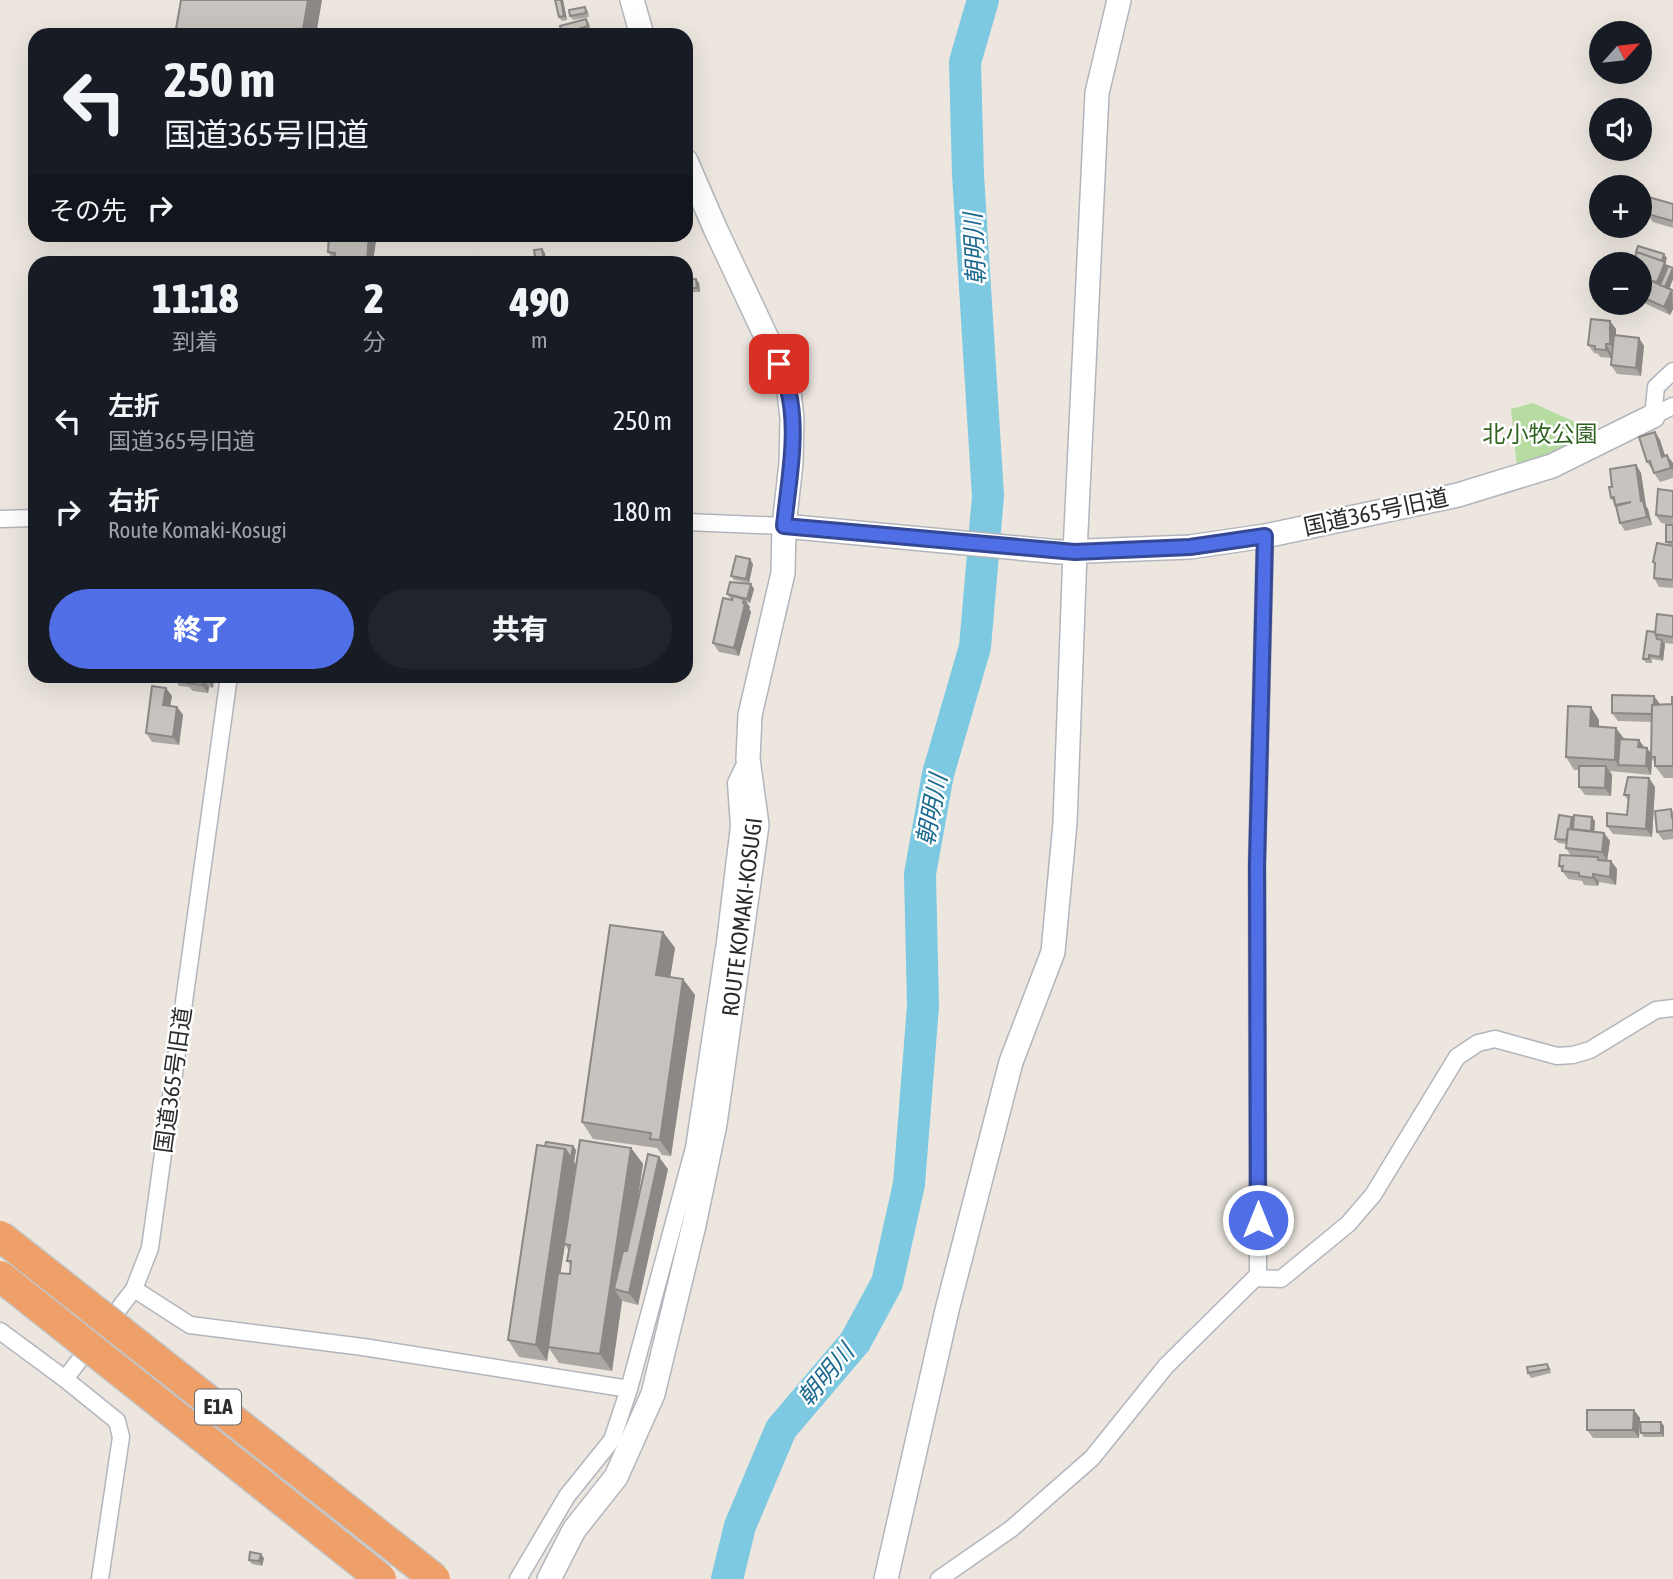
<!DOCTYPE html>
<html lang="ja">
<meta charset="utf-8">
<style>
body{margin:0;font-family:"Asap Condensed","Noto Sans JP",sans-serif;background:#20242c;color:#f1f3f6;height:100vh;display:flex;flex-direction:column;font-size:26px;white-space:nowrap}
*{box-sizing:border-box;margin:0}
p{font-size:23px;color:#9ea1a6}
.icon{flex:none;width:38px;height:38px;fill:none;stroke:currentColor;stroke-width:2;stroke-linecap:round;stroke-linejoin:round}
.map{position:relative;flex:1;overflow:hidden}
.drawer{position:absolute;left:28px;top:256px;width:665px;height:427px;display:flex;flex-direction:column;background:#171b24;border-radius:21px;box-shadow:0 7px 28px #0002}
.drawer>*{flex:none}
.top-card{position:absolute;left:28px;top:28px;width:665px;height:214px;border-radius:21px;box-shadow:0 7px 28px #0002;background:#171b24;color:#f1f3f6;overflow:hidden}
.needle{width:46px;rotate:63deg}
.buttons{position:absolute;left:1589px;top:21px;display:grid;gap:14px}
.buttons a{display:grid;place-items:center;width:63px;height:63px;border-radius:50%;background:#171b24;box-shadow:0 7px 28px #0002;font-size:35px}
.pin{position:absolute;display:grid;place-items:center;width:60px;height:60px;color:#fff;margin:-30px;border-radius:14px;box-shadow:0 4px 10px #0006}
.me{position:absolute;width:77px;margin:-38px;rotate:0deg;stroke-linejoin:round;filter:drop-shadow(0 0 5px #0008)}
.turn{display:flex;align-items:center;gap:24px;height:147px;padding:0 21px;font-size:32px}
.turn .icon{width:91px;height:91px;stroke-width:2.5}
.turn b{display:block;font-size:49px;line-height:60px}
.then{display:flex;align-items:center;height:66px;padding:0 21px;background:#0003;gap:14px;font-size:26px}
.eta{display:flex;justify-content:space-evenly;align-items:center;height:119px;text-align:center}
.eta b{font-size:42px;font-weight:800;line-height:49px}
.primary-button{display:flex;gap:14px;margin-top:auto;padding:14px 21px}
.primary-button a{flex:1;height:80px;border-radius:42px;background:#506fe7;color:#fff;font-size:28px;font-weight:800;line-height:80px;text-align:center}
.primary-button a+a{background:#20242c;color:#f1f3f6}
ul{padding:0;list-style:none}
li{display:flex;align-items:center;gap:21px;height:91px;padding:0 21px}
li div{flex:1}
li b{display:block;font-size:26px}
li em{font-style:normal}
.map>svg:first-child{display:block}
.green{fill:#b6dca2}
.lines{fill:none;stroke-linecap:round;stroke-linejoin:round}
.river{stroke:#7dc9e2;stroke-width:32}
.street-casing{stroke:#b3b5bd;stroke-width:19}
.secondary-casing{stroke:#b3b5bd;stroke-width:26}
.street{stroke:#fff;stroke-width:16}
.secondary{stroke:#fff;stroke-width:23}
.highway-bridge-casing{stroke:#c4c4c4;stroke-width:33;stroke-linecap:butt}
.highway-bridge{stroke:#eea068;stroke-width:30}
.wall{fill:#aba8a3;fill-rule:evenodd}
.shaded-wall{fill:#8b8885}
.building{fill:#c7c3be;stroke:#8b8885;stroke-width:2}
.route-casing{stroke:#344896;stroke-width:18}
.route{stroke:#506fe7;stroke-width:12}
.labels{text-anchor:middle;stroke-width:5;stroke-linejoin:round;paint-order:stroke}
.shield{fill:#fff;stroke:#6b6b6b;stroke-width:2}
.shield-label{font-size:21px;font-weight:bold;fill:#2b2b2b}
.park-label{font-size:23px;fill:#306222;stroke:#fff}
.street-label{font-size:23px;fill:#2b2b2b;stroke:#fff}
.water-label{font-size:24px;font-style:italic;fill:#1c698f;stroke:#fff}
</style>
<div class="map">
<svg width="1673" height="1579" viewBox="0 0 1673 1579">
<rect width="100%" height="100%" fill="#ece6df"/>
<!-- green -->
<path class="green" d="M1533,403L1602,434L1551,459L1517,467L1511,409Z"/>
<g class="lines">
<!-- river -->
<path class="river" d="M727,1579L740,1526L781,1429L855,1342L887,1283L909,1184L923,1006L920,874L938,774L975,647L988,496L968,175L965,62L983,0"/>
<defs>
<path id="street" d="M1653,416L1656,387L1673,371
M1653,416L1673,406
M0,519L35,518
M686,522L784,526
M1255,1278L1281,1279L1348,1224L1373,1195L1457,1057L1478,1043L1495,1039L1557,1056L1573,1055L1590,1050L1656,1010L1673,1008
M134,1289L190,1325L363,1347L629,1389
M0,1331L65,1379L134,1289L150,1248L229,676
M65,1379L117,1421L121,1437L100,1579
M518,1579L567,1496L612,1440L629,1389L694,1148L725,942L739,826L736,783L747,760
M939,1579L1011,1529L1092,1458L1166,1366L1258,1275L1257,864L1265,536"/>
<path id="secondary" d="M632,0L642,35
M784,526L1060,552L1190,547L1265,536L1458,495L1552,466L1653,416
M549,1579L574,1530L616,1477L653,1394L694,1225L715,1124L757,825L748,759L750,715L783,573L784,526L791,463L792,418L789,392L779,364L715,228L686,161
M886,1579L947,1310L1011,1062L1053,952L1065,823L1075,552L1097,93L1119,0"/>
</defs>
<!-- street casing -->
<use href="#street" class="street-casing"/>
<!-- secondary casing -->
<use href="#secondary" class="secondary-casing"/>
<!-- street -->
<use href="#street" class="street"/>
<!-- secondary -->
<use href="#secondary" class="secondary"/>
<defs>
<path id="highway-bridge" d="M0,1236L435,1579
M0,1276L381,1579"/>
</defs>
<!-- highway-bridge casing -->
<use href="#highway-bridge" class="highway-bridge-casing"/>
<!-- highway-bridge -->
<use href="#highway-bridge" class="highway-bridge"/>
</g>
<!-- wall -->
<path class="wall" d="M555,0H563L567,20L562,21L559,17Z
M585,7L588,11L589,17L573,20L570,16Z
M586,19L589,23L591,31L575,35H563L562,34Z
M1673,204V228L1653,222L1647,214Z
M376,240L373,262H334V261L328,252Z
M1667,258L1665,263L1668,266L1673,268V279L1669,289L1673,291V309L1670,315L1642,302L1640,299V286L1642,282L1640,281V264Z
M696,279L699,283L700,292H686V280Z
M1601,286V303H1615L1611,310L1596,302L1593,298Z
M1616,329V336L1639,338L1644,346L1641,376L1617,374L1611,365V358L1600,357L1598,354L1594,353L1588,345Z
M1655,432L1660,440L1665,456L1673,463V478L1660,482L1647,462Z
M1636,465L1641,473L1646,506L1648,509L1652,525L1625,531L1620,523L1616,506L1611,498L1612,487Z
M1673,491V525L1661,523L1656,515Z
M1673,525V588L1659,587L1654,578L1655,565L1653,562L1669,545L1666,542Z
M753,564L749,583L734,580L731,576Z
M751,584L754,589L750,603L746,602L750,607L749,609L751,612L739,656L719,652L713,643L732,600L733,599L730,598L727,594Z
M1673,616V644L1665,643L1663,661L1652,659V663H1646L1643,659L1655,632Z
M174,676H214L213,688L209,687L208,693L193,691L189,687L179,686L174,677Z
M172,696L170,706L177,707L183,715L179,745L152,742L146,733Z
M1654,696L1660,704H1672L1673,697V778H1664L1655,766V763L1652,759L1651,775L1610,771L1612,775L1611,796L1585,795L1579,787V770H1574L1566,757L1599,720V727L1647,748L1651,755L1652,722L1618,721L1612,713Z
M1649,778L1655,787L1652,837L1613,834L1607,826L1627,815L1628,800L1624,795Z
M1671,809L1673,812V839L1663,840L1657,832Z
M1573,820L1595,821L1594,831L1604,833L1610,841L1607,860L1611,861L1617,869L1616,885L1599,882L1598,886L1584,885L1582,881L1568,879L1562,871L1559,866L1571,856L1566,848V844L1558,843L1555,839Z
M663,932L675,948L670,977L683,979L695,995L671,1156L662,1155L657,1148L593,1139L582,1122Z
M545,1146H573L576,1150L574,1162L576,1165L631,1148L643,1164L636,1209L668,1169L638,1305L622,1301L612,1371L559,1363L549,1348L547,1361L519,1357L508,1340ZM565,1245L569,1251L567,1261L571,1266L570,1274L560,1273Z
M1550,1368L1551,1373L1531,1378L1528,1373Z
M1634,1410L1640,1418L1639,1438H1593L1587,1430Z
M1661,1422L1664,1426V1437H1644L1641,1433Z
M264,1558L262,1566L252,1564L249,1560Z"/>
<!-- shaded-wall -->
<path class="shaded-wall" d="M308,0H322L316,35H302Z
M561,0H563L567,20L564,16Z
M369,234H371L376,240L373,262H367Z
M542,249L545,253L546,262H544Z
M1664,254L1667,258L1665,263L1671,270L1660,286L1657,282Z
M1673,268V279L1668,292L1665,288Z
M696,279L699,283L700,292L697,288Z
M1672,290L1673,309L1670,315L1664,307Z
M1610,303H1615L1611,310L1609,306Z
M1610,321L1616,329V353L1610,344Z
M1639,338L1644,346L1641,376L1636,368Z
M1606,344L1611,353V358L1606,350Z
M1655,432L1660,440L1668,465L1662,457Z
M1667,455L1673,463V470L1671,468Z
M1636,465L1641,473L1646,506L1648,509L1652,525L1647,517L1641,501Z
M750,559L753,564L749,583L746,579Z
M751,584L754,589L750,603L747,599Z
M744,599L750,607L749,609L751,612L739,656L734,648Z
M1662,640L1665,644L1663,661L1660,657Z
M207,676H214L213,688L207,679Z
M203,679L209,687L208,693L202,685Z
M166,688L172,696L169,713L163,705Z
M1654,696L1660,705L1653,714Z
M177,707L183,715L179,745L173,737Z
M1591,707L1599,720L1598,739L1590,726Z
M1616,728L1625,740L1618,765L1623,772L1615,760Z
M1639,740L1645,748L1638,747Z
M1647,748L1653,756L1651,757L1652,759L1651,775L1646,766Z
M1606,766L1612,775L1611,796L1605,788Z
M1649,778L1655,787L1652,837L1646,829Z
M1572,817L1574,821L1571,845L1568,841Z
M1592,817L1595,821L1594,839L1591,835Z
M1604,833L1610,841L1607,861L1602,852Z
M1611,861L1617,869L1616,885L1610,877Z
M1593,874L1599,882L1598,886L1593,878Z
M663,932L675,948L668,991L656,975Z
M683,979L695,995L671,1156L660,1140Z
M573,1146L576,1150L574,1162L577,1166L547,1361L536,1345L565,1149Z
M631,1148L643,1164L624,1291L614,1289L622,1301L612,1371L600,1354Z
M659,1157L668,1169L638,1305L629,1293Z
M1634,1410L1640,1418L1639,1438L1633,1430Z
M1661,1422L1664,1426V1437L1661,1433Z
M261,1554L264,1558L262,1566L259,1561Z"/>
<!-- building -->
<path class="building" d="M181,0H308L302,35H175Z
M555,0H561L564,16L559,17Z
M585,7L586,13L570,16L569,10Z
M586,19L588,26L562,34L560,26Z
M1645,196L1673,204V221L1647,214L1643,205Z
M337,234H369L367,262H334L335,253L328,252L329,235L336,236Z
M1638,246L1664,254L1662,261L1637,252H1636Z
M542,249L544,262H536L534,250Z
M1637,252L1665,262L1657,282L1652,281L1672,290L1664,307L1640,296V286L1644,277L1640,275V264H1632Z
M477,257L482,258V262H476Z
M1668,266L1673,268L1665,287L1660,285Z
M696,279L697,288H686V280Z
M1599,285L1601,286V302L1593,298Z
M1591,319L1610,321V344H1606V350L1595,349V346L1588,345Z
M1614,335L1639,338L1636,368L1611,365Z
M1655,432L1662,457L1667,455L1671,468L1654,473L1650,461L1647,462L1639,437Z
M1636,465L1641,501H1643L1647,517L1620,523L1616,506L1631,502L1615,505L1614,497L1611,498L1609,487H1612L1610,469Z
M1658,489L1673,491V517L1656,515Z
M1666,525H1673V542H1666Z
M1657,543L1673,546V580L1654,578L1655,563L1653,562Z
M736,556L750,559L746,579L731,576Z
M730,582L751,584L747,599L727,594Z
M733,596L744,599L743,603L745,604L734,648L713,643L723,598L732,600Z
M1657,614L1673,616V637L1655,634Z
M1647,631L1655,632L1657,639L1662,640L1660,657L1649,655V659H1643Z
M174,676H207V679H203L202,685L187,683V679L174,677Z
M152,686L166,688L163,705L177,707L173,737L146,733Z
M1612,695L1654,696V705H1652V714L1612,713Z
M1672,697H1673V766H1655V757H1651L1652,705L1672,704Z
M1568,706L1591,707L1590,726L1616,728L1615,760L1566,757Z
M1620,739L1639,740L1638,747L1647,748L1646,766L1618,765Z
M1579,766H1606L1605,788L1579,787Z
M1628,777L1649,778L1646,829L1607,826V813L1627,815L1629,795H1624Z
M1671,809L1672,818H1673V830L1657,832L1655,811Z
M1559,815L1572,817L1570,829H1568L1566,840L1555,839Z
M1574,815L1592,817L1591,831L1573,829Z
M1568,829L1604,833L1602,852L1566,848Z
M1560,855L1598,857V860L1611,861L1610,877L1593,874V878L1579,876V873L1562,871L1563,866H1559Z
M610,925L663,932L656,975L683,979L660,1140L650,1139L651,1133L582,1122Z
M580,1140L631,1148L600,1354L548,1347L558,1273L570,1274L571,1261H567L570,1245L564,1244Z
M546,1142L573,1146L571,1158L565,1149L545,1146Z
M537,1145L565,1149L536,1345L508,1340Z
M648,1154L659,1157L629,1293L614,1289L623,1251H627Z
M1547,1364L1549,1369L1528,1373L1527,1367Z
M1587,1410H1634L1633,1430H1587Z
M1640,1422H1661V1433H1641Z
M250,1552L261,1554L259,1561L249,1560Z"/>
<g class="lines">
<defs>
<path id="route" d="M779,364C782,373 786,381 788,390C799,431 788,485 784,526L1075,552L1190,547L1265,536L1257,864L1258,1220"/>
</defs>
<!-- route casing -->
<use href="#route" class="route-casing"/>
<!-- route -->
<use href="#route" class="route"/>
</g>
<g class="labels">
<!-- shield labels -->
<rect class="shield" x="195" y="1389.5" width="46" height="35" rx="5"/>
<g class="shield-label">
<text x="218" y="1414">E1A</text>
</g>
<!-- park labels -->
<g class="park-label">
<text x="1540" y="442">北小牧公園</text>
</g>
<!-- street labels -->
<g class="street-label">
<text transform="translate(1376 512) rotate(-12)" y="8">国道365号旧道</text>
<text transform="translate(742 917) rotate(-83)" y="8">ROUTE KOMAKI-KOSUGI</text>
<text transform="translate(173 1080) rotate(-82)" y="8">国道365号旧道</text>
</g>
<!-- water labels -->
<g class="water-label">
<text transform="translate(975 249) rotate(-93)" y="8">朝明川</text>
<text transform="translate(932 810) rotate(-79)" y="8">朝明川</text>
<text transform="translate(826 1375) rotate(-50)" y="8">朝明川</text>
</g>
</g>
</svg>
<div class="buttons">
<a><svg class="needle" viewBox="-14 -14 28 28"><path d="M0-13l5 13h-10z" fill="#e53935"/><path d="M0 13l5-13h-10z" fill="#9ea1a6"/></svg></a>
<a><svg class="icon" aria-label="sound" viewBox="0 0 24 24"><path d="M4 9h4l5-4v14l-5-4H4zM17 9q2 3 0 6"/></svg></a>
<a>+</a>
<a>−</a>
</div>
<div class="pin" style="left:779px;top:364px;background:#d93025"><svg class="icon" aria-label="arrive" viewBox="0 0 24 24"><path d="M6 21V4h12l-3 4 3 4H6"/></svg></div>
<svg class="me" style="left:1258px;top:1220px" viewBox="-20 -20 40 40"><circle r="17" fill="#506fe7" stroke="#fff" stroke-width="3"/><path d="M0-11L8 9 0 5-8 9z" fill="#fff"/></svg>
<div class="top-card">
<div class="turn"><svg class="icon" aria-label="left" viewBox="0 0 24 24"><path d="M17 20v-9H6M10 6l-5 5 5 5"/></svg><div><b>250 m</b>国道365号旧道</div></div>
<div class="then">その先<svg class="icon" aria-label="right" viewBox="0 0 24 24"><path d="M7 20v-9h11M14 6l5 5-5 5"/></svg></div>
</div>
<section class="drawer">
<div class="eta">
<div><b>11:18</b><p>到着</p></div>
<div><b>2</b><p>分</p></div>
<div><b>490</b><p>m</p></div>
</div>
<ul>
<li><svg class="icon" aria-label="left" viewBox="0 0 24 24"><path d="M17 20v-9H6M10 6l-5 5 5 5"/></svg><div><b>左折</b><p>国道365号旧道</p></div><em>250 m</em></li>
<li><svg class="icon" aria-label="right" viewBox="0 0 24 24"><path d="M7 20v-9h11M14 6l5 5-5 5"/></svg><div><b>右折</b><p>Route Komaki-Kosugi</p></div><em>180 m</em></li>
</ul>
<div class="primary-button"><a>終了</a><a>共有</a></div>
</section>
</div>
